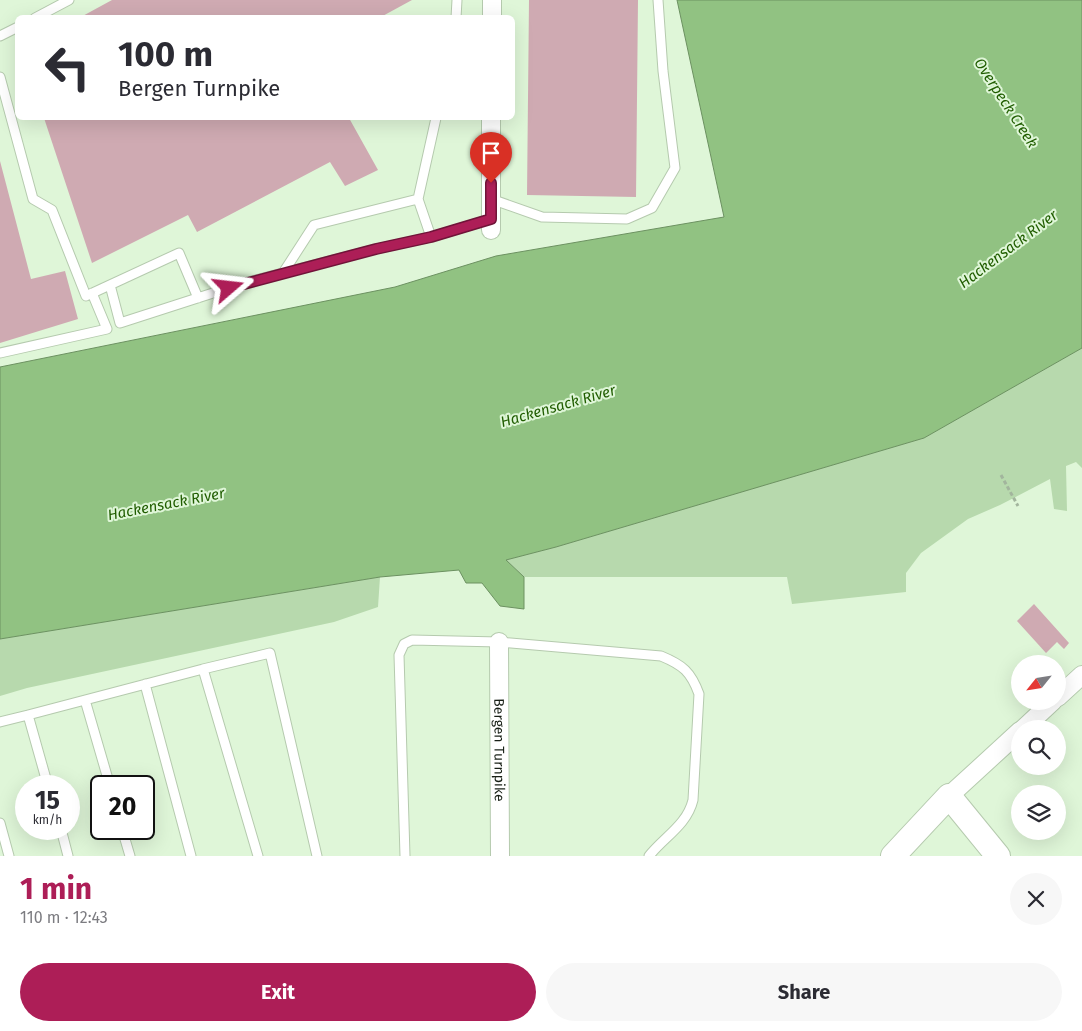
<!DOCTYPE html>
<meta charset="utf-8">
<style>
body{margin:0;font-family:"Fira Sans",sans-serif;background:#f7f7f7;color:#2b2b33;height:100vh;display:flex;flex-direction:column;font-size:19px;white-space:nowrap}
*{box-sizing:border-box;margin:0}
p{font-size:16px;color:#7c7c81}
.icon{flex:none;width:28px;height:28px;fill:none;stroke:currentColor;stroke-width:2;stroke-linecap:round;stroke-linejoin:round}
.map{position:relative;height:856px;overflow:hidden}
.drawer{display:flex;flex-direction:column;background:#fff;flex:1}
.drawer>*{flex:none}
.top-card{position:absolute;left:15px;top:15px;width:500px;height:105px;border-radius:8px;box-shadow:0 5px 20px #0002;background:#fff;color:#2b2b33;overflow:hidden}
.needle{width:32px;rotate:240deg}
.controls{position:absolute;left:1011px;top:655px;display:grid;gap:10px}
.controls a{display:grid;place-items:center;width:55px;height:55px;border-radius:50%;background:#fff;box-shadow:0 5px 20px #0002;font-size:25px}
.speed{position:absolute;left:15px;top:775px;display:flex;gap:10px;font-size:25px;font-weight:700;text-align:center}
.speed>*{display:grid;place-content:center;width:65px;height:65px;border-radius:50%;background:#fff;box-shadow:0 5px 20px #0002;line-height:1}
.speed small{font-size:12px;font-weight:400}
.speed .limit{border:2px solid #111;border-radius:8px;background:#fff;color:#111}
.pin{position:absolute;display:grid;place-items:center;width:42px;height:42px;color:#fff;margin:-51px -21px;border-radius:50% 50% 50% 0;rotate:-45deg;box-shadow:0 0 5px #0007}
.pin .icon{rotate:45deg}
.me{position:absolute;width:55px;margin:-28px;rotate:73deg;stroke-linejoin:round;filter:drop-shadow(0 0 4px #0008)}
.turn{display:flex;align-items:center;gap:18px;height:105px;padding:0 20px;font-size:22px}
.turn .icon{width:65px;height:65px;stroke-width:2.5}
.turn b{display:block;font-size:35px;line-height:42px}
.round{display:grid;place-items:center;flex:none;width:52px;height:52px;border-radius:26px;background:#f7f7f7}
.overview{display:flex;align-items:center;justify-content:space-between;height:85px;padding:0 20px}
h1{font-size:30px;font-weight:700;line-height:38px;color:#ad1e57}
.action{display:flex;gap:10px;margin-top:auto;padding:10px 20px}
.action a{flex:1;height:58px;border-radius:30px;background:#ad1e57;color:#fff;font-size:20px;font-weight:700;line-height:58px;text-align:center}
.action a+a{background:#f7f7f7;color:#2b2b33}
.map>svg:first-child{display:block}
.green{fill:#b7d9ad}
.water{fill:#91c282;stroke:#6c9161}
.building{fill:#cfaab2}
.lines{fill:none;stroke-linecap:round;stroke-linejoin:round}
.lane-casing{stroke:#b5caae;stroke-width:11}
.street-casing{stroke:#b5caae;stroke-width:20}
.secondary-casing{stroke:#b5caae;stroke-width:26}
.path{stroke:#a2b59d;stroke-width:3;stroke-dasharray:4 2.5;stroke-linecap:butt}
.lane{stroke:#fff;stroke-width:9}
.street{stroke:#fff;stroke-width:18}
.secondary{stroke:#fff;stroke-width:24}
.route-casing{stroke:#701439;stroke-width:12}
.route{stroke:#ad1e57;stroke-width:9}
.labels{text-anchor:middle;stroke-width:4;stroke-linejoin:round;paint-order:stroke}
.street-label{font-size:14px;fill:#171f15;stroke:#dff6d8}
.water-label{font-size:15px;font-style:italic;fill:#205d00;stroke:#dff6d8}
</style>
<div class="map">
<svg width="1082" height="856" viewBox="0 0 1082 856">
<rect width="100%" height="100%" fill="#dff6d8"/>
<!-- green -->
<path class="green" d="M1082,348V468L1076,462L1066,466L1067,511L1054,509L1050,479L1000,505L968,519L921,553L906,573V592L792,604L787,577H524L506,560L556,547L924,438Z
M380,577L378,607L334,622L27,688L0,696V639Z"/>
<!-- water -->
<path class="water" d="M677,0H1082V348L924,438L556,547L506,560L524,577V609L500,606L482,583H466L459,570L380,577L0,639V367L395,287L496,256L724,217Z"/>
<!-- building -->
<path class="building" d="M112,0H412L379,18H79Z
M529,0H638L636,197L527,195Z
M44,118H349L378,170L345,186L330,162L197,232L188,215L92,263Z
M0,161L31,279L65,271L78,319L0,343Z
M1034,604L1069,643L1064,649L1057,642L1046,653L1017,621Z"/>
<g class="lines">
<defs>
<path id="lane" d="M35,18L69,0
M456,18L457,0
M0,36L18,27
M0,77L33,199L52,210L86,296L179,253L198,298
M418,199L436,118
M491,199L542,217L627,219L652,208L675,168L663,71L658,0
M283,273L314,225L418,199L431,237
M110,285L120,323L244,283L376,249L431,237L491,219
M0,353L107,329L92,293
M203,669L270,653L317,856
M145,684L191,856
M85,700L110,786
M0,722L28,715
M48,786L28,715L203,669L258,856
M0,823L9,856
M61,829L68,856
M122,829L130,856
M405,856L399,655L404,644L412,640L499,642L661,656C683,665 691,672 699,694L693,800C687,825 664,837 649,856"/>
<g id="street">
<path d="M492,18V0"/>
<path d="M491,230V118"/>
<path id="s1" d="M499,642L500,856"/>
<path d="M1058,697L1082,675"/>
<path d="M1023,729L1053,701"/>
<path d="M949,796L1020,731"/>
</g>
<path id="secondary" d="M893,856L949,796L998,856"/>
</defs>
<!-- lane casing -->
<use href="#lane" class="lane-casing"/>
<!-- street casing -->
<use href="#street" class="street-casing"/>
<!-- secondary casing -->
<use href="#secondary" class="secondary-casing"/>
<!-- path -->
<path class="path" d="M1001,475L1018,506"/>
<!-- lane -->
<use href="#lane" class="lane"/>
<!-- street -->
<use href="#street" class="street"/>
<!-- secondary -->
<use href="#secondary" class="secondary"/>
</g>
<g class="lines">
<defs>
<path id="route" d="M229,288L376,249L431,237L491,219V183"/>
</defs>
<!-- route casing -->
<use href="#route" class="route-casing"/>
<!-- route -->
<use href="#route" class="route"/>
</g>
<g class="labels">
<!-- street labels -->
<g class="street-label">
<text dy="5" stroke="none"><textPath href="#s1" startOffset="108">Bergen Turnpike</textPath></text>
</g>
<!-- water labels -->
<g class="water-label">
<text transform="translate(1006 103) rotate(57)" y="5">Overpeck Creek</text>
<text transform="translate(1008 249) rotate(-37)" y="5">Hackensack River</text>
<text transform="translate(558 406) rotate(-16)" y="5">Hackensack River</text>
<text transform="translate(166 504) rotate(-11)" y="5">Hackensack River</text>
</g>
</g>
</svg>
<div class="controls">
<a><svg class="needle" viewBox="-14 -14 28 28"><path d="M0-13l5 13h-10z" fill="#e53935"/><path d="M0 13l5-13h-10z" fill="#7c7c81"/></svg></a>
<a><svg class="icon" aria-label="search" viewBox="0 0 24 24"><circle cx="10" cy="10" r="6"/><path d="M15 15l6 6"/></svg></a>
<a><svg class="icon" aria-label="layers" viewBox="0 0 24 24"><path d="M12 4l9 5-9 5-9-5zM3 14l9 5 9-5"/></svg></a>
</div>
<div class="speed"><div>15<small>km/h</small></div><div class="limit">20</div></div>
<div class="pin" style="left:491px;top:183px;background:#d93025"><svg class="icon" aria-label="arrive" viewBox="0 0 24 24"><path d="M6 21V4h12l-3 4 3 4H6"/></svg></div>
<svg class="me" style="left:229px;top:288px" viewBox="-20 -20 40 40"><path d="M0-17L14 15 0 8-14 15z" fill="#ad1e57" stroke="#fff" stroke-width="4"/></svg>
<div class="top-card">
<div class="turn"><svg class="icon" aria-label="left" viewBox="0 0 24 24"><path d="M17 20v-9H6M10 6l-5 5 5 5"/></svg><div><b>100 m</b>Bergen Turnpike</div></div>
</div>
</div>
<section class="drawer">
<div class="overview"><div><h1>1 min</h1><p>110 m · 12:43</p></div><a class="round"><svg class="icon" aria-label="close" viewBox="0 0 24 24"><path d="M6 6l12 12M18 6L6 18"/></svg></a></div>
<div class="action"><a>Exit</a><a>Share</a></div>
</section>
